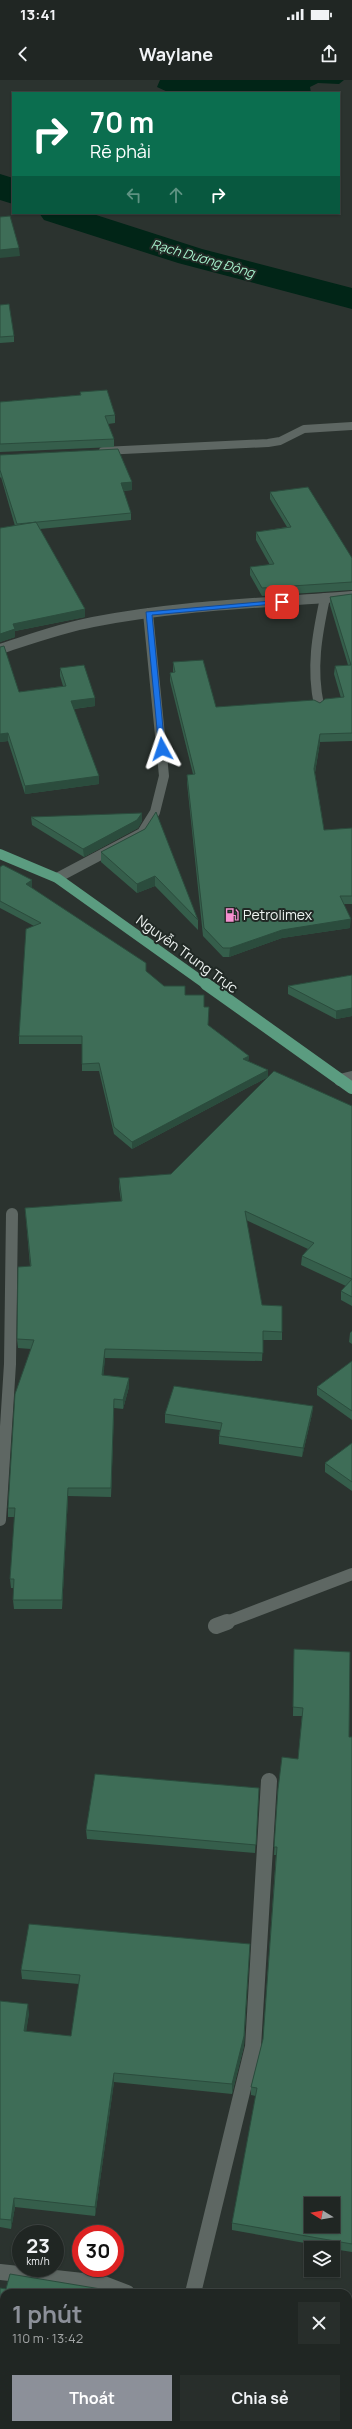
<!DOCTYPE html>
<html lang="vi">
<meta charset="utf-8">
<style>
body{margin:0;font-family:Manrope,sans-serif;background:#282e2b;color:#f1f3f6;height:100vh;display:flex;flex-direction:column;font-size:15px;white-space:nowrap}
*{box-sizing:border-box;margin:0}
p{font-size:13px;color:#a2a5a6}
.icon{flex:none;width:22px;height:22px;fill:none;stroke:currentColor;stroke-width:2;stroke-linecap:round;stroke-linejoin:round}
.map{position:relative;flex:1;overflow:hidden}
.details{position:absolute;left:0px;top:2209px;width:352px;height:140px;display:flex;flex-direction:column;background:#202623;border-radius:12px 12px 0 0;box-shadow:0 1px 3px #0004,0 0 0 1px #3d4341}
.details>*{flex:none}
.hud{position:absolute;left:12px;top:12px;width:328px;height:122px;border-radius:0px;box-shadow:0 1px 3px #0004,0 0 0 1px #3d4341;background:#0b6e4f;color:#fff;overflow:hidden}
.needle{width:26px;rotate:281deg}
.buttons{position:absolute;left:304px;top:2117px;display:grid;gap:8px}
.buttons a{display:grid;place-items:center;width:36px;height:36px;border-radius:0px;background:#202623;box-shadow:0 1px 3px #0004,0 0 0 1px #3d4341;font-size:20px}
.speed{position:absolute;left:12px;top:2145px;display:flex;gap:8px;font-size:20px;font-weight:700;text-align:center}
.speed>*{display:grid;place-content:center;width:52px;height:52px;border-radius:50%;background:#202623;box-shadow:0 1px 3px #0004,0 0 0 1px #3d4341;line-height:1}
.speed small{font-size:10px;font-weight:400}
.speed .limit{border:6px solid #d22;background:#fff;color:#111}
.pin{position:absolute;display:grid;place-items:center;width:34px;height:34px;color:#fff;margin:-17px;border-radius:8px;box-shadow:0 2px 6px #0006}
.me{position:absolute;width:44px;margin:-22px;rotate:355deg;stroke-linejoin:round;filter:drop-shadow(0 0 3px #0008)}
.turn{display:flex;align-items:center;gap:14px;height:84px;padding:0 12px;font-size:18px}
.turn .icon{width:52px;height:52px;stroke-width:2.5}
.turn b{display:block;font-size:28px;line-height:34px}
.lanes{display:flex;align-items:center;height:38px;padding:0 12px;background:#0003;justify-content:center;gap:20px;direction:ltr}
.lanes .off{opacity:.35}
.round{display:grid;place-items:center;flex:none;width:42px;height:42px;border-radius:0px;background:#282e2b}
.overview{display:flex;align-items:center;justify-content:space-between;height:68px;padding:0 12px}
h1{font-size:24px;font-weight:700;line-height:30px;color:#8c9099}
.cta{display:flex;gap:8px;margin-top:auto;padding:8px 12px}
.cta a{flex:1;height:46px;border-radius:0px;background:#8c9099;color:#fff;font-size:16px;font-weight:700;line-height:46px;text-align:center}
.cta a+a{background:#282e2b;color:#f1f3f6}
.status{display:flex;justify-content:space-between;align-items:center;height:28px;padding:0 20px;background:#202623;direction:ltr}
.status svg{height:11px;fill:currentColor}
header{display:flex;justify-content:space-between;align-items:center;height:52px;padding:0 12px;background:#202623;font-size:18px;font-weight:700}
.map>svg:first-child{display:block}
.water{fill:#012517}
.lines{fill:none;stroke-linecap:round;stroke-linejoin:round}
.river{fill:#012517;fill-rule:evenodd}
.lane-far1{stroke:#5e6763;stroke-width:10}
.lane{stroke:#5e6763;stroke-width:16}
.street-far3{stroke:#5e6763;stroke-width:8}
.street-far2{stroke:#5e6763;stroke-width:10}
.street-far1{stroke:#5e6763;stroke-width:12}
.street{stroke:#5e6763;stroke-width:16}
.primary-far1{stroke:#5b9c80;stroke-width:10}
.primary{stroke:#5b9c80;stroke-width:12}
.wall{fill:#355e4b}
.shaded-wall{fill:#2b4c3d}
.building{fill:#3e6d57;stroke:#2b4c3d;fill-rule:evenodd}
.route{fill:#1a73e8;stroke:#114b97}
.labels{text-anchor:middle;stroke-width:4;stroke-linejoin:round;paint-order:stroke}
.far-water-label{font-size:13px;font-style:italic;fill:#a7f4ce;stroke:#212925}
.poi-label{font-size:14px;fill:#eef3f1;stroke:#212925;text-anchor:start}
.street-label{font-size:14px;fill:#eef3f1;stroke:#212925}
</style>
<div class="status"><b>13:41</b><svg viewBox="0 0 49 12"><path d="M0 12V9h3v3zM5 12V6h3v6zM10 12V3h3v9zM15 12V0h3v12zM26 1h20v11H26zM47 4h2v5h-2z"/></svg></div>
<header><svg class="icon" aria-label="back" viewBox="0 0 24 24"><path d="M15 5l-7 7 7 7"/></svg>Waylane<svg class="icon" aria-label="share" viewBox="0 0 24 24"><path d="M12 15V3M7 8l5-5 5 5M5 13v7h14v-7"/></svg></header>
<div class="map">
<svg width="352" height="2349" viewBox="0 0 352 2349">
<rect width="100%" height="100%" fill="#2b332f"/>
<!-- water -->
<path class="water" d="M160,0H344L339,4L318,3L310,7L311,13H170L157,7Z"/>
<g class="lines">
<!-- river -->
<path class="river" d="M0,94L13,98V124L0,120Z
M39,133H90L202,169L352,208V229L178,183L44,140Z"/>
<!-- lane-far1 -->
<path class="lane-far1" d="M319,625C311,588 317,555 325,518"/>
<!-- lane -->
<path class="lane" d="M193,2213L253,1967L269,1701"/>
<!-- street-far3 -->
<path class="street-far3" d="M103,371L268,363L280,361L304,349L352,346"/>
<!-- street-far2 -->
<path class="street-far2" d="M0,569C31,559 61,548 93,542C178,525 266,523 352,516
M57,798L142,753L155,732L164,696L148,533"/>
<!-- street-far1 -->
<path class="street-far1" d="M340,1000L352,997
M0,1440L10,1284L12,1134
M224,1543L352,1494"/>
<!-- street -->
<path class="street" d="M216,1546L227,1542
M0,2192L101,2203L127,2213
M175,2345V2349"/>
<!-- primary-far1 -->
<path class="primary-far1" d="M0,774L57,798L207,905"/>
<!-- primary -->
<path class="primary" d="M206,904L352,1008"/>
</g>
<!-- wall -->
<path class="wall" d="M0,225L14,256V262L0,263Z
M80,312L115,335V343L108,344L114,359V367L0,372V322L80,315Z
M0,375L132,410L123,411L131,433V440L40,449L85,529V537L15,551V557L0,562L15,446L1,397L0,398Z
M270,412L352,478V510L262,516L250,495V487L270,485L256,460V452L287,447L270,419Z
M352,514V661L320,662L315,693L324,750L352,748V824H344L350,848L282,858L229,877H223L203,856L187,703V695L193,694L170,601V593L173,592V582L216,627L320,623L341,618L334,594L335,586L348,585L330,525V517Z
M0,567L19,612L63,606L60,596V588L95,618V626L74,629L99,704L25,714L8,661L0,662Z
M31,737L142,741L138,748L84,777L32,745Z
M145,749L198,840V850L155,806L137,813L101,782V772Z
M0,787L32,800L31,807L146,892L164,906L185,915L204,927L208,945L249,976L248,981L268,990V997L132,1069L114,1054L99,991H82V964H19V956L34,846L0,828Z
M352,895V936L336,939L288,914V906Z
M352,1026V1226L341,1220V1211L346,1206L301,1185L302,1176L308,1169L246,1140L262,1225L282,1226V1260H263L262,1281L105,1278L103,1295L129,1298V1307L123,1329L114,1328L111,1417L68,1416L62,1529H14L13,1520L14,1508H11L10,1499L15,1437H8V1428L31,1269L18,1268L17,1259L30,1186L25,1128L121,1121L119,1107V1098L171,1094Z
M352,1251V1264L349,1262L350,1253Z
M352,1281V1340L317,1315V1307Z
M313,1326L312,1334L302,1377L219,1364V1356L220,1350L165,1343V1334Z
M352,1363V1411L325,1392V1383Z
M294,1569L349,1657H352V2172L333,2169V2168L232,2150V2143L256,2016L251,2015V2007L263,1959L276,1775H274L278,1709L298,1679L302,1636H293Z
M259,1708L255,1773L87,1759L86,1750Z
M249,1874L244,1966L232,2014L114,2002L95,2136L15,2127L11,2149L0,2147V1921L29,1933L26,1951L71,1956L79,1904L22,1899L21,1890Z
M0,2208L6,2209L4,2213V2275L0,2274Z"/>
<!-- shaded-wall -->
<path class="shaded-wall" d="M19,168L20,176L0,178V170Z
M132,402V410L121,411V403Z
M85,529V537L15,551V557L0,562V554L13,544Z
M95,618V626L72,629L71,621Z
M8,653V661L0,662V654Z
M320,654V662L314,698V689Z
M99,696V704L25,714V706Z
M142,733V741L138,748L84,777L83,769Z
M155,796V806L137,813V804Z
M32,800V807L26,811V804Z
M351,839L350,848L282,858L229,877L230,868L282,850Z
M352,928V936L336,939V931Z
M249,976L248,984L243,979Z
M268,990V997L132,1069V1062Z
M105,1269V1278L103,1303L102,1295Z
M129,1298V1307L123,1329V1320Z
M114,1319V1328L111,1417V1408Z
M313,1326L312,1334L302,1377L303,1368Z
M68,1408V1416L62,1529V1520Z
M249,1874L244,1966L232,2014V2004Z
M28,1924L29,1933L25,1960L24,1951Z
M114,1993V2002L95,2136V2127Z
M14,2118L15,2127L11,2149V2140Z"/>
<!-- building -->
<path class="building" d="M10,136L19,168L0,170V137Z
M9,224L14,256L0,257V225Z
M107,310L115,335L105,336L114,359L0,364V322L81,315L80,312Z
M118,369L132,402L121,403L131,433L17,444L0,390V375Z
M308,407L352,478V502L262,508L250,487L274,484L256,452L291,447L270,412Z
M36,442L85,529L13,544L15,549L0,554V448Z
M352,514V653L320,654L314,689L324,750L352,748V816H340L351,839L282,850L230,868H223L204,848L187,695L195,694L170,593L175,592L173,582L203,580L216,627L314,620L320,623L325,619L344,617L335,586L351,585L330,517Z
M4,566L19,612L66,606L60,588L84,585L95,618L71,621L99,696L25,706L8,653L0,654V567Z
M156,732L198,840L155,796L137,804L101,772L145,749Z
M142,733L137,740L83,769L31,737Z
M3,785L32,800L26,804L146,883V891L164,906H185V915H204V927H209L208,945L249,976L243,979L268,990L132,1062L114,1047L99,983L82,984V956H19L26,849L41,843L0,821V787Z
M352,895V928L336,931L288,906Z
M274,991L352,1026V1217L341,1211L352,1199L302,1176L314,1163L245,1131L262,1225L282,1226V1252L263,1251V1273L105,1269L102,1295L129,1298L123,1320L114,1319L111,1408H68L62,1520H13L14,1499H10L15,1428H8L15,1314L34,1260L17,1259L18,1187L31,1186L25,1128L122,1121L119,1098L171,1094Z
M352,1281V1331L317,1307Z
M174,1306L313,1326L303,1368L219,1356L222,1343L165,1334Z
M352,1363V1402L325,1383Z
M294,1569L350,1572L349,1657H352V2164L232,2143L257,2008L251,2007L263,1959L277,1767H274L278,1709L282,1677L298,1679L303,1628L293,1627ZM311,2124H333V2146H311Z
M95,1694L259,1708L256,1765L86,1750Z
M29,1844L250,1864L244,1956L232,2004L114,1993L95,2127L14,2118L11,2140L0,2139V1921L28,1924L24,1951L71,1956L80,1895L21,1890Z
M10,2194L125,2213H4V2266L0,2265V2208L6,2209Z"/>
<!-- route -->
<path class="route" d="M282,520L285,523L152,535L165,669L159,670L146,532Z"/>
<!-- icons -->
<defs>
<symbol id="fuel-bare" viewBox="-9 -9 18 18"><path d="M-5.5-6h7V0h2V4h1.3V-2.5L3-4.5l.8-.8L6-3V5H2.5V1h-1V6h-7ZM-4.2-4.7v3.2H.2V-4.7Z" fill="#f690d0" stroke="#212925" stroke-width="2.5" paint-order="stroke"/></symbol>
</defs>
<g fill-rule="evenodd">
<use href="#fuel-bare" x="222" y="825" width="20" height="20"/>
</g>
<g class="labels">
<!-- far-water labels -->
<g class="far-water-label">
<text transform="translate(203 178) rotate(16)" y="5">Rạch Dương Đông</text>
</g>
<!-- poi labels -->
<g class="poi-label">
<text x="243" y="840">Petrolimex</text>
</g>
<!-- street labels -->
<g class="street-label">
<text transform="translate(187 874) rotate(36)" y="5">Nguyễn Trung Trực</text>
</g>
</g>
</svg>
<div class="buttons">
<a><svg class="needle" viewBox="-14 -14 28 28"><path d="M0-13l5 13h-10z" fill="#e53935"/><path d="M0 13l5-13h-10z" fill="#a2a5a6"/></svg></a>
<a><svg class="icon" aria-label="layers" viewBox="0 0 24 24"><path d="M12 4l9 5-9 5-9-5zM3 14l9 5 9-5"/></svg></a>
</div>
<div class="speed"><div>23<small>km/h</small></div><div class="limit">30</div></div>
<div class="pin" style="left:282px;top:522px;background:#d93025"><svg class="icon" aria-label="arrive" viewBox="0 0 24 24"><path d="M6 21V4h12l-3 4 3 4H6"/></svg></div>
<svg class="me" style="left:162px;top:669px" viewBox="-20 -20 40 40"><path d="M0-17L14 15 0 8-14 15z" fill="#1a73e8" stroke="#fff" stroke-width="4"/></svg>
<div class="hud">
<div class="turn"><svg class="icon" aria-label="right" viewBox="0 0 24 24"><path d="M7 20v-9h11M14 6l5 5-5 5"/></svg><div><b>70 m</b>Rẽ phải</div></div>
<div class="lanes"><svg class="icon off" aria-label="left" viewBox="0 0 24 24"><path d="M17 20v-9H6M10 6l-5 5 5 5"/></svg><svg class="icon off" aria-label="ahead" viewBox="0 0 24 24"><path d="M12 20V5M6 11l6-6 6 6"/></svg><svg class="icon" aria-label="right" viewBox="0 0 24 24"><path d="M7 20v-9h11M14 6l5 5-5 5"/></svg></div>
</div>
<section class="details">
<div class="overview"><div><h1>1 phút</h1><p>110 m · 13:42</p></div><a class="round"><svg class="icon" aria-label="close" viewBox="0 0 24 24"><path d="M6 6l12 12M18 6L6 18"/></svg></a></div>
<div class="cta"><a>Thoát</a><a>Chia sẻ</a></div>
</section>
</div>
